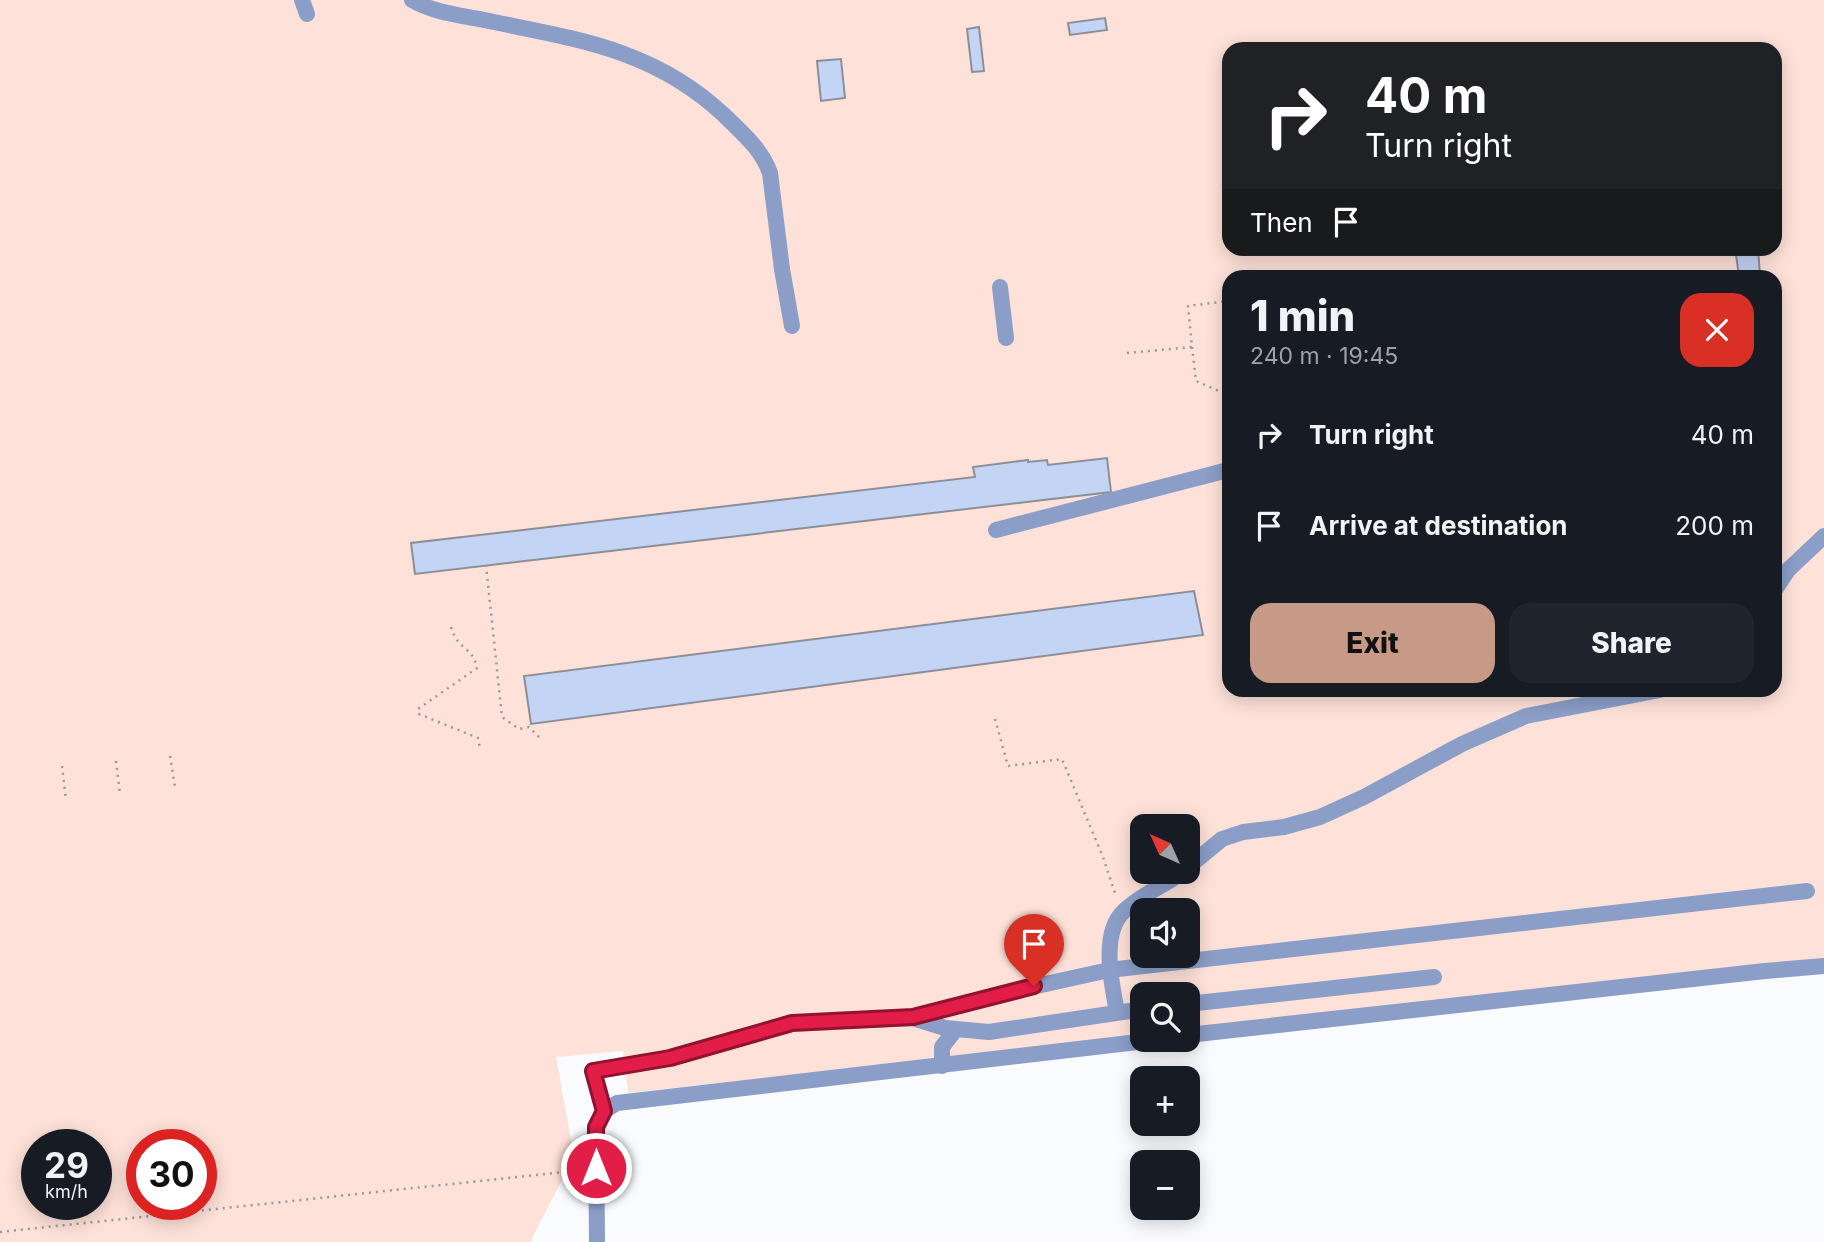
<!DOCTYPE html>
<meta charset="utf-8">
<style>
body{margin:0;font-family:Inter,sans-serif;background:#20242c;color:#f1f3f6;height:100vh;display:flex;flex-direction:column;font-size:26px;white-space:nowrap}
*{box-sizing:border-box;margin:0}
p{font-size:23px;color:#9ea1a6}
.icon{flex:none;width:38px;height:38px;fill:none;stroke:currentColor;stroke-width:2;stroke-linecap:round;stroke-linejoin:round}
.map{position:relative;flex:1;overflow:hidden}
.side{position:absolute;left:1222px;top:270px;width:560px;height:427px;display:flex;flex-direction:column;background:#171b24;border-radius:21px;box-shadow:0 4px 18px #0003}
.side>*{flex:none}
.guide{position:absolute;left:1222px;top:42px;width:560px;height:214px;border-radius:21px;box-shadow:0 4px 18px #0003;background:#202124;color:#fff;overflow:hidden}
.needle{width:46px;rotate:315deg}
.controls{position:absolute;left:1130px;top:814px;display:grid;gap:14px}
.controls a{display:grid;place-items:center;width:70px;height:70px;border-radius:14px;background:#171b24;box-shadow:0 4px 18px #0003;font-size:35px}
.speed{position:absolute;left:21px;top:1129px;display:flex;gap:14px;font-size:35px;font-weight:700;text-align:center}
.speed>*{display:grid;place-content:center;width:91px;height:91px;border-radius:50%;background:#171b24;box-shadow:0 4px 18px #0003;line-height:1}
.speed small{font-size:18px;font-weight:400}
.speed .limit{border:10px solid #d22;background:#fff;color:#111}
.pin{position:absolute;display:grid;place-items:center;width:60px;height:60px;color:#fff;margin:-72px -30px;border-radius:50% 50% 50% 0;rotate:-45deg;box-shadow:0 0 7px #0007}
.pin .icon{rotate:45deg}
.me{position:absolute;width:77px;margin:-38px;rotate:0deg;stroke-linejoin:round;filter:drop-shadow(0 0 5px #0008)}
.turn{display:flex;align-items:center;gap:24px;height:147px;padding:0 28px;font-size:32px}
.turn .icon{width:91px;height:91px;stroke-width:2.5}
.turn b{display:block;font-size:49px;line-height:60px}
.then{display:flex;align-items:center;height:66px;padding:0 28px;background:#0003;gap:14px;font-size:26px}
.round{display:grid;place-items:center;flex:none;width:74px;height:74px;border-radius:21px;background:#20242c}
.overview{display:flex;align-items:center;justify-content:space-between;height:119px;padding:0 28px}
h1{font-size:42px;font-weight:800;line-height:52px}
.button{display:flex;gap:14px;margin-top:auto;padding:14px 28px}
.button a{flex:1;height:80px;border-radius:21px;background:#c79a87;color:#111;font-size:28px;font-weight:800;line-height:80px;text-align:center}
.button a+a{background:#20242c;color:#f1f3f6}
ul{padding:0;list-style:none}
li{display:flex;align-items:center;gap:21px;height:91px;padding:0 28px}
li div{flex:1}
li b{display:block;font-size:26px}
li em{font-style:normal}
.map>svg:first-child{display:block}
.green{fill:#fee2d9;fill-rule:evenodd}
.building{fill:#c4d4f5;stroke:#8c8f97;stroke-width:2}
.lines{fill:none;stroke-linecap:round;stroke-linejoin:round}
.path{stroke:#96989b;stroke-width:2.5;stroke-dasharray:2 5;stroke-linecap:butt}
.minor{stroke:#8b9ec7;stroke-width:16}
.route-casing{stroke:#92132f;stroke-width:18}
.route{stroke:#e11d48;stroke-width:12}
</style>
<div class="map">
<svg width="1824" height="1242" viewBox="0 0 1824 1242">
<rect width="100%" height="100%" fill="#f9fbff"/>
<!-- green -->
<path class="green" d="M0,0H1824V959L1188,1031V994H1143V1036L628,1093L623,1051L556,1057L574,1157L532,1238V1242H0ZM1228,49H1774V248H1228ZM1228,276H1774V690H1228ZM1143,826H1188V872H1143ZM1143,910H1188V956H1143ZM37,1144H96V1204H37ZM142,1144H201V1204H142Z"/>
<!-- building -->
<path class="building" d="M1105,18L1107,30L1070,35L1068,23Z
M979,27L984,71L972,72L967,29Z
M841,59L845,98L821,101L817,61Z
M1735,248H1758L1760,276H1739Z
M1107,458L1111,492L415,574L411,543L975,477L973,467L1028,460V462L1047,460L1048,465Z
M1194,591L1203,635L531,724L524,676Z"/>
<g class="lines">
<!-- path -->
<path class="path" d="M1378,271L1379,276
M1192,347L1196,381L1228,395
M1127,353L1192,347L1188,306L1228,301
M486,565L502,717L519,729L529,727L542,740
M451,627C458,651 473,646 477,668L418,709L419,714L478,738L480,748
M995,719L1008,766L1062,759L1103,857L1116,896
M170,756L175,787
M116,761L120,794
M62,766L66,800
M0,1232L583,1170"/>
<!-- minor -->
<path class="minor" d="M302,0L307,14
M412,0C435,14 468,16 494,22C582,40 656,51 724,115C742,133 761,148 770,173L782,269L792,326
M1000,287L1006,338
M996,530L1228,470
M1774,591L1788,570L1824,536
M1188,867L1222,839L1243,832L1284,827L1320,817L1364,797L1462,744L1526,716L1660,690
M1188,1004L1434,977
M1117,1012C1112,985 1100,933 1124,911C1139,896 1165,885 1183,872
M913,1018L945,1028L989,1032L1143,1009
M1188,1035L1765,971L1824,966
M942,1066V1047L956,1029
M604,1111L593,1071L670,1058L792,1023L913,1018L1009,992L1109,970L1807,891
M597,1242L596,1127L604,1111L617,1103L1155,1040"/>
</g>
<g class="lines">
<defs>
<path id="route" d="M596,1168V1127L604,1111L593,1071L670,1058L792,1023L913,1017L1034,986"/>
</defs>
<!-- route casing -->
<use href="#route" class="route-casing"/>
<!-- route -->
<use href="#route" class="route"/>
</g>
</svg>
<div class="controls">
<a><svg class="needle" viewBox="-14 -14 28 28"><path d="M0-13l5 13h-10z" fill="#e53935"/><path d="M0 13l5-13h-10z" fill="#9ea1a6"/></svg></a>
<a><svg class="icon" aria-label="sound" viewBox="0 0 24 24"><path d="M4 9h4l5-4v14l-5-4H4zM17 9q2 3 0 6"/></svg></a>
<a><svg class="icon" aria-label="search" viewBox="0 0 24 24"><circle cx="10" cy="10" r="6"/><path d="M15 15l6 6"/></svg></a>
<a>+</a>
<a>−</a>
</div>
<div class="speed"><div>29<small>km/h</small></div><div class="limit">30</div></div>
<div class="pin" style="left:1034px;top:986px;background:#d93025"><svg class="icon" aria-label="arrive" viewBox="0 0 24 24"><path d="M6 21V4h12l-3 4 3 4H6"/></svg></div>
<svg class="me" style="left:596px;top:1168px" viewBox="-20 -20 40 40"><circle r="17" fill="#e11d48" stroke="#fff" stroke-width="3"/><path d="M0-11L8 9 0 5-8 9z" fill="#fff"/></svg>
<div class="guide">
<div class="turn"><svg class="icon" aria-label="right" viewBox="0 0 24 24"><path d="M7 20v-9h11M14 6l5 5-5 5"/></svg><div><b>40 m</b>Turn right</div></div>
<div class="then">Then<svg class="icon" aria-label="arrive" viewBox="0 0 24 24"><path d="M6 21V4h12l-3 4 3 4H6"/></svg></div>
</div>
<section class="side">
<div class="overview"><div><h1>1 min</h1><p>240 m · 19:45</p></div><a class="round" style="background:#d93025;color:#fff"><svg class="icon" aria-label="close" viewBox="0 0 24 24"><path d="M6 6l12 12M18 6L6 18"/></svg></a></div>
<ul>
<li><svg class="icon" aria-label="right" viewBox="0 0 24 24"><path d="M7 20v-9h11M14 6l5 5-5 5"/></svg><div><b>Turn right</b></div><em>40 m</em></li>
<li><svg class="icon" aria-label="arrive" viewBox="0 0 24 24"><path d="M6 21V4h12l-3 4 3 4H6"/></svg><div><b>Arrive at destination</b></div><em>200 m</em></li>
</ul>
<div class="button"><a>Exit</a><a>Share</a></div>
</section>
</div>
